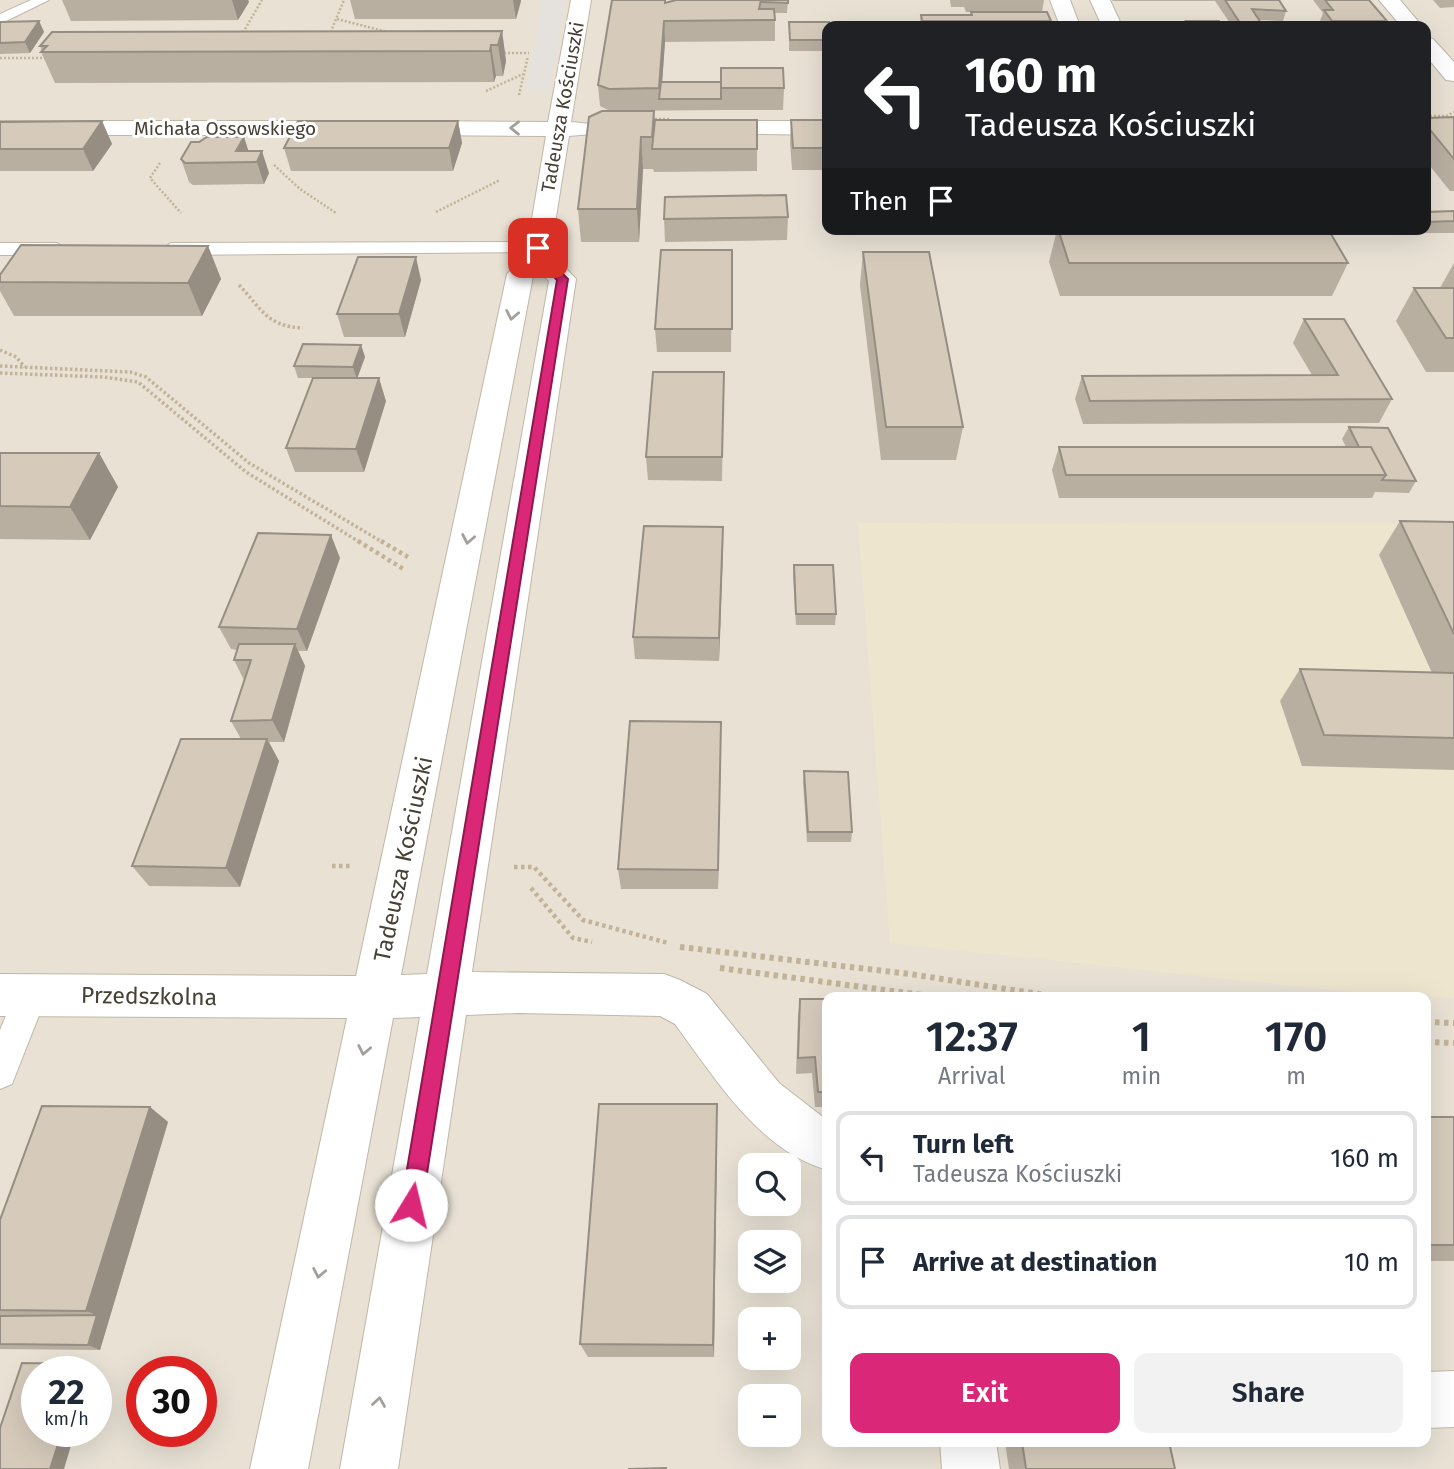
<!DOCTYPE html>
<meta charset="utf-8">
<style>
body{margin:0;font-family:"Fira Sans",sans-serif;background:#f2f2f3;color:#1f2937;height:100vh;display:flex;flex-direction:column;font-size:26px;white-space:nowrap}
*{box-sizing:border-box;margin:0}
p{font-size:23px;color:#747a83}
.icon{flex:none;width:38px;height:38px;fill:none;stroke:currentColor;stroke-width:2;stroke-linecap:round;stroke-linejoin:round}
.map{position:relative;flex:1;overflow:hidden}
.drawer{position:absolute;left:822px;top:992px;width:609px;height:455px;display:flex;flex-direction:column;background:#fff;border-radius:14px;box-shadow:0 7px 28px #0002}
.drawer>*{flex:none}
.banner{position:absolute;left:822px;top:21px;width:609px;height:214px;border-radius:14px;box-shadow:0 7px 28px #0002;background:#202124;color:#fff;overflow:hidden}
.fabs{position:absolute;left:738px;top:1153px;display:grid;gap:14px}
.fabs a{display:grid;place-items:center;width:63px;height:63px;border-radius:14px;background:#fff;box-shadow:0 7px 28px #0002;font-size:35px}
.speed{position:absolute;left:21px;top:1356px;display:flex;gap:14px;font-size:35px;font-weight:700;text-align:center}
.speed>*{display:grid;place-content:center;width:91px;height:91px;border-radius:50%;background:#fff;box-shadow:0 7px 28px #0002;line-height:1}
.speed small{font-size:18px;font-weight:400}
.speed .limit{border:10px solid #d22;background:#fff;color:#111}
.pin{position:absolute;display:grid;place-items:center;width:60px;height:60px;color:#fff;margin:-30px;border-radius:14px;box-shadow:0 4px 10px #0006}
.me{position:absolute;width:77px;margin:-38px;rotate:9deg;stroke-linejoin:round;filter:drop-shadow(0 0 5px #0008)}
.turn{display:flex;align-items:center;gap:24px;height:147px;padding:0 28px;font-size:32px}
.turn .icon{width:91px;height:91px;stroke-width:2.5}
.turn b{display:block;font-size:49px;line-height:60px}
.then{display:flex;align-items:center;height:66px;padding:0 28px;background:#0003;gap:14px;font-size:26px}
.eta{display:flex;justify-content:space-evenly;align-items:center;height:119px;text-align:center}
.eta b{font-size:42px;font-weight:600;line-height:49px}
.button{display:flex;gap:14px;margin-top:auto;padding:14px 28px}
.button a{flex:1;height:80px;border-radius:14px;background:#db2777;color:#fff;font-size:28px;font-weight:600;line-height:80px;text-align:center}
.button a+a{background:#f2f2f3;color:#1f2937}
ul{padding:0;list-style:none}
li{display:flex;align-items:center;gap:21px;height:94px;margin:0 14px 10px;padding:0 14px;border:4px solid #e0e1e3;border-radius:14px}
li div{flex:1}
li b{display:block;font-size:26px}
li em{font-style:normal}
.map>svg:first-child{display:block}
.residential{fill:#e8e1d4;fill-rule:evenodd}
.education{fill:#eee5cf}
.parking{fill:#e5e2de}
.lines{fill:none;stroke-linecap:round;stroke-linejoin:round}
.service-casing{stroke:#c0b7a8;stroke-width:2}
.minor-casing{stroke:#c0b7a8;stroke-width:2}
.tertiary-casing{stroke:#c0b7a8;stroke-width:2}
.path-far3{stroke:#c2b398;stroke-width:2.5;stroke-dasharray:2 2;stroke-linecap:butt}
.path-far2{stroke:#c2b398;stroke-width:3.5;stroke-dasharray:2.5 2.5;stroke-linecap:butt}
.path-far1{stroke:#c2b398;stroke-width:4.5;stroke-dasharray:3.5 3.5;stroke-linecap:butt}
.path{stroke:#c2b398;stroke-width:6;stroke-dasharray:4.5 4.5;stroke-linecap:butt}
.service{fill:#fff;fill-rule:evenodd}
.minor{fill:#fff;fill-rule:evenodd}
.tertiary{fill:#fff;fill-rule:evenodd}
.wall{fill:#b8afa1}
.shaded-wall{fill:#968e83}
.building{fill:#d6cbbb;stroke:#968e83;stroke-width:2}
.oneway{stroke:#a3a09a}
.route{fill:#db2777;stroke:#8e194d;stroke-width:2}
.labels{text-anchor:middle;stroke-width:6;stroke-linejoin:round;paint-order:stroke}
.far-street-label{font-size:19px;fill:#474035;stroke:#fff}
.street-label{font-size:23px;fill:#474035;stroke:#fff}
</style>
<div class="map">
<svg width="1454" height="1469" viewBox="0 0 1454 1469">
<rect width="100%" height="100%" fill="#f4efe6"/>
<!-- residential -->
<path class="residential" d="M0,0H1454V1469H0ZM828,26H1426V229H828ZM828,998H1426V1442H828ZM751,1166H789V1204H751ZM751,1242H789V1281H751ZM751,1320H789V1358H751ZM37,1372H96V1432H37ZM142,1372H201V1432H142ZM751,1396H789V1435H751Z"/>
<!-- education -->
<path class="education" d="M858,523L1454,524V998L1377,995L890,943Z"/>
<!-- parking -->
<path class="parking" d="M543,0H566L549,92H525Z"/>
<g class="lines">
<defs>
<path id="service" d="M31,0H49L0,24V14Z
M538,242L545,244L547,248L545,252L171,255L162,249L171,243Z
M0,243H57L66,249L57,255H0Z
M31,980L43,984L47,995L12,1084L0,1089V1030L19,984Z"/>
<path id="minor" d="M571,0H591L571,122L592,124L595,129L592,134L569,136L551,248L552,254L576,279L472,972L664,974L680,980L707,994L779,1083L828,1121V1170C760,1152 715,1078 675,1024L660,1016L518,1013L466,1015L398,1469H340L420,1017L393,1018L308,1469H250L347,1018L0,1016V974L356,976L507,274L526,254L546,136L406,135L398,133L395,128L398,123L406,121L548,122ZM539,271L549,281L427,974L401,975L533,276Z
M1050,0H1070L1080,26H1060Z
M1090,0H1110L1122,26H1102Z
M0,121H346L354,123L357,128L354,133L346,135H0Z
M704,121H828V135L696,133L693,128L696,123Z
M1454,1371V1427L1426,1428V1372Z
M940,1442H996L1000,1469H942Z"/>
<path id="tertiary" d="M1379,0H1400L1422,26H1401Z
M1426,37L1433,39L1454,62V81L1446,80L1426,56Z"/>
</defs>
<!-- service casing -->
<use href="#service" class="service-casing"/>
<!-- minor casing -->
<use href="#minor" class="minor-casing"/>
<!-- tertiary casing -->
<use href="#tertiary" class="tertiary-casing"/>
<!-- path-far3 -->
<path class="path-far3" d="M337,19L387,32
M241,36L262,0
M329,36L344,0
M500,53H529
M0,58H48
M486,91L523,74
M519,95L528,56
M1426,116H1446L1454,112
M651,119H670
M160,163L150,178L181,213
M274,165L300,189L336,213
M436,212L500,180"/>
<!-- path-far2 -->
<path class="path-far2" d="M239,285C262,309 266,326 303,328
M0,350L16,357L25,367
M0,366L130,372L146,377L249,463L384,543
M0,373L104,377L138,382L246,472L361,543"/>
<!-- path-far1 -->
<path class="path-far1" d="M358,541L405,570
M381,541L408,557
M332,866H352
M514,867H534L583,920L668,943
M531,888L573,938L592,942"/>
<!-- path -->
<path class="path" d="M680,947L910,974L1064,998
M720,968L945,998
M1426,1022L1454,1023
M1426,1042L1454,1043"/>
<!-- service -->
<use href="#service" class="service"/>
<!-- minor -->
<use href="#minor" class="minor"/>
<!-- tertiary -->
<use href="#tertiary" class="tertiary"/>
</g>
<!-- wall -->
<path class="wall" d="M62,0H248L249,2L238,20L71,21Z
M350,0H521V2L516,19H355Z
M761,0H788L787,13H775V41L665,42L662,82H721V68L784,88L783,110H721V104V110L610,111L600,106L598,85L665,3L761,0V9Z
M950,0H1044L1042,12L1051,21L1050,26H883L884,22L920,23L921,15H970L971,12H966L964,7H951Z
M1112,0H1279L1286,11L1283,21L1259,20L1263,26H1232L1215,1H1113Z
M1313,0H1369L1387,21L1384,26H1324L1320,21L1323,13Z
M1433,0H1454V7L1440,8Z
M39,21L44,32L30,53L0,54V22Z
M789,22L828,26V51H789Z
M502,31L506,61L503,76H496L494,82L55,83L41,52L42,51L40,46Z
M654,111L655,120L757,149V171L654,172L653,169H643L639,242H581L578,209Z
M1454,117V191H1450L1426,161V118Z
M791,120H828V170H792L790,142Z
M102,121L112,144L93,171H0V122Z
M458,121L462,143L453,171H291L284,148Z
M244,137L248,151L269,173L264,184L193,185L189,182L181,159L199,142Z
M1454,211V233H1396L1393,229H1426V212Z
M788,217L787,240L665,242L664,219Z
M1006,229H1032L1031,234H1008Z
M1054,229H1382L1380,234H1330L1348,263L1332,296H1060L1049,262L1056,234Z
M208,246L221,279L202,316H14L0,291V275Z
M732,250L731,352H657L655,329Z
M863,252L963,427L956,460H881L860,285Z
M1454,263V372H1426L1396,321L1414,288H1440Z
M421,280L405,337H344L337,314Z
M1304,319L1392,399L1379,423L1083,424L1075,399L1082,376L1312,375L1293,343Z
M361,345L365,357L357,378L386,401L364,472H295L286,448L313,378H298L294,366Z
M724,372L722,481L648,480L646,457Z
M1349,427L1416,481L1409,493L1375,492L1372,498H1059L1052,470L1059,447H1346L1342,439Z
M0,453H99L118,487L90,540L0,539Z
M1400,521L1454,522V770L1302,766L1280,701L1300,669L1432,673L1379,555Z
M723,527L719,661L635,659L633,637Z
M340,558L307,651H298L305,666L284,742H269L279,761L240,887L149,886L132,866L241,739L231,721L244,680L234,660L237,650L231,649L219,627Z
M794,565L836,614L835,625H796L793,576Z
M721,722L718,889H621L618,869Z
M804,771L852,832L851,842H807L803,782Z
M800,999H828V1107H815L812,1073L796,1074L798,1016Z
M150,1107L168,1122L100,1350L0,1349V1220Z
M1426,1117H1454V1261H1426Z
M717,1126L714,1357H588L580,1344Z
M1005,1442H1169L1175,1469H1009Z"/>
<!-- shaded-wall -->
<path class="shaded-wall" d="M232,0H248L249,2L238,20Z
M513,0H521L516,19Z
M39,21L44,32L30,53L25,42Z
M664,21L665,42L661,99H659V88Z
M502,31L506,61L503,76L498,45Z
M491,45L496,76L494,82L490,51Z
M102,121L112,144L93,171L83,149Z
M458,121L462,143L453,171L449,148Z
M244,137L251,159L236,151Z
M641,137L643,169L639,242L637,209Z
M262,151L269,173L264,184L257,162Z
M208,246L221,279L202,316L188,283Z
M416,257L421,280L405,337L399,314Z
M361,345L365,357L357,379L353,367Z
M379,378L386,401L364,472L356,449Z
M99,453L118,487L90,540L70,507Z
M723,527V550L719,661V638Z
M331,535L340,558L307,651L297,629Z
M295,644L305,666L284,742L272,720Z
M721,722V743L718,889V870Z
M267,739L279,761L240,887L226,868Z
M717,1104V1126L714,1357L713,1345Z
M150,1107L168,1122L100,1350L88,1345L97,1315L86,1311Z
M83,1364L94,1368L93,1372H80Z
M62,1432H75L64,1469H50Z"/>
<!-- building -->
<path class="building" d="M612,0H665V3L676,0H761L759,9H774L775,20L664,21L659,88L609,89L598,85Z
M761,0H788V3L761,2Z
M1225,0H1279L1286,11L1252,9L1263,26H1242Z
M1325,0H1369L1387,21H1332L1324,10H1333Z
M971,12H1047L1051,21H922L921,15H972Z
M39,21L25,42L0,43V22Z
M1186,21H1219L1222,26H1189Z
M789,22H829V26H828V40H790Z
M884,22L1005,23L1006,26H885Z
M502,31L498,45H491L490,51L41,52L47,46H40L52,32Z
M721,68H783L784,88H721Z
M661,82H721V99H659Z
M602,111H654L652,137H641L637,209H578L589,117Z
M1454,117V159L1426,125V118Z
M655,120H757V149H652Z
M791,120H828V148H793Z
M102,121L83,149H0V122Z
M298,121H458L449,148H284Z
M207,137H244L236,151H262L257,162L185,163L181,159L191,142H199Z
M786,195L788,217L664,219L665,197Z
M1454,211V221L1426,222V212Z
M1058,229H1328L1348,263H1069Z
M21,245L208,246L188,283L0,282V275Z
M661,250H732V329H655Z
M863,252H929L963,427H886Z
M358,257H416L399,314H337Z
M1414,288H1454V338H1446Z
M1304,319H1344L1392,399L1090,401L1082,376L1338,375Z
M303,344L361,345L353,367L294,366Z
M653,372H724L722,457H646Z
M313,378H379L356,449L286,448Z
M1349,427L1388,428L1416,481L1382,480L1386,475L1371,447H1359Z
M1059,447H1371L1386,475H1066Z
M0,453H99L70,507L0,506Z
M1400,521L1454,522V634Z
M644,526L723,527L719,638L633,637Z
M258,533L331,535L297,629L219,627Z
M794,565H833L836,614H796Z
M239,644H295L272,720L231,721L251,660H234Z
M1300,669L1454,673V738L1324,735Z
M630,721L721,722L718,870L618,869Z
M181,739H267L226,868L132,866Z
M804,771L848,772L852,832H808Z
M800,999H828V1092H818L815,1057L798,1058Z
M599,1104H717L713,1345L580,1344Z
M42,1106L150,1107L86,1311L0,1310V1220Z
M1426,1117H1454V1245H1426Z
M97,1315L88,1345L0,1344V1316Z
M22,1363L83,1364L80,1372H37V1432H62L50,1469H0V1428Z
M1022,1442H1169L1175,1469H1026Z
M666,1468V1469H628Z"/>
<!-- one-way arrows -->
<defs><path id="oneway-chevron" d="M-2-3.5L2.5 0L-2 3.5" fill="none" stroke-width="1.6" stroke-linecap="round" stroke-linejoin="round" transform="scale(1.75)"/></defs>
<g class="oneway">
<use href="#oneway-chevron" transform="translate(515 128) rotate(-179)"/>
<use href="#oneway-chevron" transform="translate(512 315) rotate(101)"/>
<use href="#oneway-chevron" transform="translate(468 539) rotate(101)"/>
<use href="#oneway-chevron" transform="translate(364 1050) rotate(101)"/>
<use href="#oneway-chevron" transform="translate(319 1273) rotate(101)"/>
<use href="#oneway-chevron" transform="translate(379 1402) rotate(-81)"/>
</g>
<!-- route -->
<path class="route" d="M534,245H542L544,255L568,279L422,1205L418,1212L411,1216L404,1212L401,1205L557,280L533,256Z"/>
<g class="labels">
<!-- far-street labels -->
<g class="far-street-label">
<text transform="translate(562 107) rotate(-80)" y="7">Tadeusza Kościuszki</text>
<text x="225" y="135">Michała Ossowskiego</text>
</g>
<!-- street labels -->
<g class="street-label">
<text transform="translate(403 859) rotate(-78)" y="8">Tadeusza Kościuszki</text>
<text transform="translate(149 996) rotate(1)" y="8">Przedszkolna</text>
</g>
</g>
</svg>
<div class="fabs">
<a><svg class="icon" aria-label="search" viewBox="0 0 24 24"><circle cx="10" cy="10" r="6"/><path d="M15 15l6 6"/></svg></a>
<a><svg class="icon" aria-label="layers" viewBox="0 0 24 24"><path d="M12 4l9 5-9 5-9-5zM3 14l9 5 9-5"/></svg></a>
<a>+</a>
<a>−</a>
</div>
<div class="speed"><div>22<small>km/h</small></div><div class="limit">30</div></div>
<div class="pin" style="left:538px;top:248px;background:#d93025"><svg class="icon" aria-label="arrive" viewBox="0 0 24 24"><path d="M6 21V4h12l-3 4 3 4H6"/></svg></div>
<svg class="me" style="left:411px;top:1205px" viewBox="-20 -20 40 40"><circle r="19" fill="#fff"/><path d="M0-13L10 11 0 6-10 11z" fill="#db2777"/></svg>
<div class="banner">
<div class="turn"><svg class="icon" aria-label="left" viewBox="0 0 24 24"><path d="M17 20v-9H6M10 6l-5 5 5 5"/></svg><div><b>160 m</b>Tadeusza Kościuszki</div></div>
<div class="then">Then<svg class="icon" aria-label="arrive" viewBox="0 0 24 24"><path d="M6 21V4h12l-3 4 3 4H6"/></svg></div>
</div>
<section class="drawer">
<div class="eta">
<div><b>12:37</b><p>Arrival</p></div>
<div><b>1</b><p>min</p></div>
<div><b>170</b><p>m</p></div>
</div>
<ul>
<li><svg class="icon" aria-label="left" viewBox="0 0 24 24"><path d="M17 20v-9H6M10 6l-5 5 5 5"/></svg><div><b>Turn left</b><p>Tadeusza Kościuszki</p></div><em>160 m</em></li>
<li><svg class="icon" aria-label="arrive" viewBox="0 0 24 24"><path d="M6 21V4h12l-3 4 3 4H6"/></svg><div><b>Arrive at destination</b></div><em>10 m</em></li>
</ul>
<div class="button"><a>Exit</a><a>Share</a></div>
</section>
</div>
